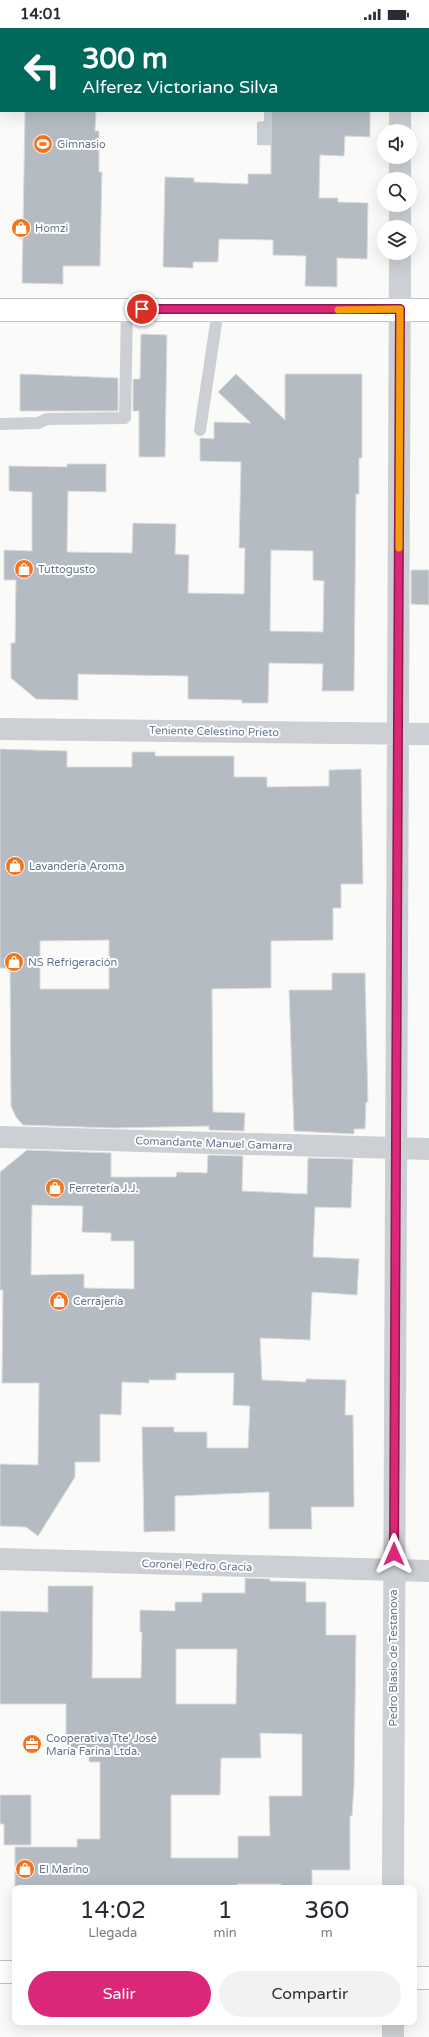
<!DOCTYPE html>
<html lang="es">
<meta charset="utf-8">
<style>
body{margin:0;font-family:"Varela Round",sans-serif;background:#f2f2f3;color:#2b2b33;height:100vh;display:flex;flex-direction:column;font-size:15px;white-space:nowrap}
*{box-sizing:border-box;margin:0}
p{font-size:13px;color:#7c7c81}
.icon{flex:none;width:22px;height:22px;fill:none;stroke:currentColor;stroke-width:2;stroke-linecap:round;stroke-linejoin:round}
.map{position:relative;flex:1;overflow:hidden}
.details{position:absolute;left:12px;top:1857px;width:405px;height:140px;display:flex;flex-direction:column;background:#fff;border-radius:8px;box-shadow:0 4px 16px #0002}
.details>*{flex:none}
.hud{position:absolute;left:0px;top:0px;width:429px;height:84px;box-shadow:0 4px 16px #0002;background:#00695c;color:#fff;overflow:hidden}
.fabs{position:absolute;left:377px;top:96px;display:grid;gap:8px}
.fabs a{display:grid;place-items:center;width:40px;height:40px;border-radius:50%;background:#fff;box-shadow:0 4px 16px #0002;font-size:20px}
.pin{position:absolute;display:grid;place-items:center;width:34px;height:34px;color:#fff;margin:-17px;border:2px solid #fff;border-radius:50%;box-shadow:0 1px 4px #0007}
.me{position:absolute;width:44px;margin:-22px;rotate:0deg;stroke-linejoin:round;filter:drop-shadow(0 0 3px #0008)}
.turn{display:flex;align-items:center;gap:14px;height:84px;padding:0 16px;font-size:18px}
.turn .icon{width:52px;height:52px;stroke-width:2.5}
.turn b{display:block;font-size:28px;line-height:34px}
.eta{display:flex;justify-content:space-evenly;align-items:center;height:68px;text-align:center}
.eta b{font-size:24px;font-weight:600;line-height:28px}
.cta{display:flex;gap:8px;margin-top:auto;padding:8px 16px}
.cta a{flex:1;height:46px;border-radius:24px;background:#db2777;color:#fff;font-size:16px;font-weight:600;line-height:46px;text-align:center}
.cta a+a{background:#f2f2f3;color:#2b2b33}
.status{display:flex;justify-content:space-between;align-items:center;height:28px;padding:0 20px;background:#fff;direction:ltr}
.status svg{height:11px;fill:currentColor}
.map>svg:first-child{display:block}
.water{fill:#c6cfd6}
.building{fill:#b5bbc3;stroke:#dcdcda;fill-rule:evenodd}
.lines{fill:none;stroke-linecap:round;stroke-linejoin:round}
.secondary-casing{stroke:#bec2c8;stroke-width:24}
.lane{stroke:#cccfd3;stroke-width:12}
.street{stroke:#cccfd3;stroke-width:22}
.secondary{stroke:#fff;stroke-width:22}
.route-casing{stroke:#8e194d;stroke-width:10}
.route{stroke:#db2777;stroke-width:7}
.slow{stroke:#f59e0b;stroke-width:7}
.labels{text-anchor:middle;stroke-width:4;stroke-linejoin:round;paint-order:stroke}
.poi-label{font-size:11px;fill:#66758c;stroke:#fff;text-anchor:start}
.street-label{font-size:11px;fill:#66758c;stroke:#fff}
</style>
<div class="status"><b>14:01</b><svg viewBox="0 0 49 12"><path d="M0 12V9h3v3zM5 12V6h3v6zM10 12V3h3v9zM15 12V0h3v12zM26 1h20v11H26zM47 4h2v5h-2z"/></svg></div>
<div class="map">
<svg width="429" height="2009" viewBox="0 0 429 2009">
<rect width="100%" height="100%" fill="#fafaf8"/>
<!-- water -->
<path class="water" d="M264,83H280L292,118L257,117V94L264,93Z"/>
<!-- building -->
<path class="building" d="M25,83H96L95,103H99V144H102L100,238H63V256L22,255Z
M271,83H370V109L345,108L344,128L320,127L319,170H338V174L368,175L367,231L337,230V259L305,258L306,228L273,227V212L219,211L218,234H193V240L163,239L165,149L194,150V154L248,156V146H271Z
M141,306L167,307L165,429H139V383H133V351H140Z
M20,346L118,350V383H20Z
M236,346L285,392V346H362V430H359V466H356L354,663H322L323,636L269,635L268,675H242V672L188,671V648L128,647L78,646V672L36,671L11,650V615H15L16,552H4V522L32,523V464L9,463V438L67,439V436H106V464L68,463L67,524L132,525L133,495L176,496L175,526L189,527L188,565L244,566L245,520H239L241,434L200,433V410L214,411V394L251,395L218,364ZM271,522L313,523V552L324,553L323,604L270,603Z
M411,542H429V577L411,576Z
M0,721L67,723V739H132V724H155V728H234V749H267V759L329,758V742L361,741L363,856H341V880H333V912L271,913V960L212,961L213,1084L245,1085L244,1103L209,1102V1098L112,1100L23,1097L16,1089L11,1078L10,940H0ZM109,912V961H40V913Z
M332,945H365L368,1074H366L365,1101H354V1106L294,1103L289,962H332Z
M27,1122L111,1125V1149H176L177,1144L207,1145L208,1127L243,1128L242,1163L307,1166L308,1130L353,1131L351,1180L315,1179L313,1229L359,1231L357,1267L312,1264L310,1312L260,1310L262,1352L306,1354V1351L346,1352L345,1387H353L354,1479H311L312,1501H269V1464L175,1468V1503L144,1504L142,1399H174V1404H207V1420H248L250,1378L233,1377L234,1345H176V1352H149V1355L122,1354L121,1387L100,1386V1434H75V1449L38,1508L26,1499L0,1498V1436L38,1437L39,1355H2L3,1262H0V1144ZM32,1177L83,1178L82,1204L111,1205V1213H134V1261L84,1260V1246L31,1247Z
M245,1550L270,1551V1553L306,1554V1574H326V1607H356L354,1756L352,1788H350V1842H312V1860H281V1856H237V1860H15V1819H77V1811H100V1734H89V1721L66,1720V1676H0V1583L48,1584V1558H93L92,1650H141L142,1604H140V1582L175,1583V1574H202V1565H245ZM176,1621H237L236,1676H176ZM260,1705L302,1706V1768H269L270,1808H238V1830H171V1767H220L221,1730H261Z
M0,1767H31V1817H4V1796H0Z"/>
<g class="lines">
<defs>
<path id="secondary" d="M0,282H429
M0,1944H15
M414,1950H429"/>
</defs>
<!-- secondary casing -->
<use href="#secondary" class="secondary-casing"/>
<!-- lane -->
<path class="lane" d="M0,396L38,395L47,391L125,390L127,281
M200,402L218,282"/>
<!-- street -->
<path class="street" d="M401,1V0
M400,103V83
M400,151V129
M400,199V177
M0,701L429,706
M0,1109L429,1121
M0,1531L429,1543
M393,1860L400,225
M393,1994V2009"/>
<!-- secondary -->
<use href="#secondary" class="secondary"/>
</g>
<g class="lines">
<defs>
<path id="route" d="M142,281H400L394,1526"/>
</defs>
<!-- route casing -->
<use href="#route" class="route-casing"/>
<!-- route -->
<use href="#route" class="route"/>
<!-- slow -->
<path class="slow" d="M338,282L400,281L399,520"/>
</g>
<!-- icons -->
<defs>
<symbol id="stadium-disc" viewBox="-11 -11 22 22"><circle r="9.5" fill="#f5731d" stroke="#fff"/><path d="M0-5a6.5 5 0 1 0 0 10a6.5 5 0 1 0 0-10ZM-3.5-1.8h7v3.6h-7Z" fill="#fff"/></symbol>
<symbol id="shop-disc" viewBox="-11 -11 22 22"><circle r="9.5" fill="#f5731d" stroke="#fff"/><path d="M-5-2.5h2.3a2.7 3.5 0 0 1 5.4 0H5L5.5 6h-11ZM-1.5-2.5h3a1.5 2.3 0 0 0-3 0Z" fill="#fff"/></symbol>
<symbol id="office-disc" viewBox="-11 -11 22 22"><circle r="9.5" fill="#f5731d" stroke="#fff"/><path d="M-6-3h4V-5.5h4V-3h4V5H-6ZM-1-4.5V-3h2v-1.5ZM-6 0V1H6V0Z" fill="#fff"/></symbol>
</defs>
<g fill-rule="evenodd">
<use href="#stadium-disc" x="32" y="105" width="22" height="22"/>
<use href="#shop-disc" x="10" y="189" width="22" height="22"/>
<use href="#shop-disc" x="13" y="530" width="22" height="22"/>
<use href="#shop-disc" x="4" y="827" width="22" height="22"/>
<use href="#shop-disc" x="3" y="923" width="22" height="22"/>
<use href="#shop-disc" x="44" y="1149" width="22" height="22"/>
<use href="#shop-disc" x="48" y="1262" width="22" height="22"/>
<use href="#office-disc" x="21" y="1705" width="22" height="22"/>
<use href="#shop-disc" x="14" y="1830" width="22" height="22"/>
</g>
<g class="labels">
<!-- poi labels -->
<g class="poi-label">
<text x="57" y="120">Gimnasio</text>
<text x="35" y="204">Homzi</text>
<text x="38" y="545">Tuttogusto</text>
<text x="29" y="842">Lavandería Aroma</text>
<text x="28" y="938">NS Refrigeración</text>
<text x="69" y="1164">Ferretería J.J.</text>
<text x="73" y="1277">Cerrajería</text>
<text x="46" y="1714">Cooperativa Tte' José<tspan x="46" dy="13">María Farina Ltda.</tspan></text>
<text x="39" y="1845">El Marino</text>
</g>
<!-- street labels -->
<g class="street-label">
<text transform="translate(214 703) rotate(1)" y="4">Teniente Celestino Prieto</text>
<text transform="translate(214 1115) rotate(2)" y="4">Comandante Manuel Gamarra</text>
<text transform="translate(197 1537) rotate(2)" y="4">Coronel Pedro Gracia</text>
<text transform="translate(393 1630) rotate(-90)" y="4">Pedro Blasio de Testanova</text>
</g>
</g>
</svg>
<div class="fabs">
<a><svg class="icon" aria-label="sound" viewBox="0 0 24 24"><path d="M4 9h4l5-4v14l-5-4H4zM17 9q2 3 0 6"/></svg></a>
<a><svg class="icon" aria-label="search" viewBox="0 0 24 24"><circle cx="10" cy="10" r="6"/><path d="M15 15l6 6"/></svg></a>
<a><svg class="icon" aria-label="layers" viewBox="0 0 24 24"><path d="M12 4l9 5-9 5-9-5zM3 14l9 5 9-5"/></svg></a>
</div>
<div class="pin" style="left:142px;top:281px;background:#d93025"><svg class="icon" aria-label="arrive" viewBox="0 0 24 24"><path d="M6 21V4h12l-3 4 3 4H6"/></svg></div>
<svg class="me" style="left:394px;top:1526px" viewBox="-20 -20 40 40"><path d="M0-17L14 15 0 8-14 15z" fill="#db2777" stroke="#fff" stroke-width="4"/></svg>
<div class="hud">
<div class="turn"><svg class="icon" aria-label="left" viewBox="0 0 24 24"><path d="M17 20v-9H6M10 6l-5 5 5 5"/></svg><div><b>300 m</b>Alferez Victoriano Silva</div></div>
</div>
<section class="details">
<div class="eta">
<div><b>14:02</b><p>Llegada</p></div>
<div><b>1</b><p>min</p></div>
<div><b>360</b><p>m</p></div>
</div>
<div class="cta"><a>Salir</a><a>Compartir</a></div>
</section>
</div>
